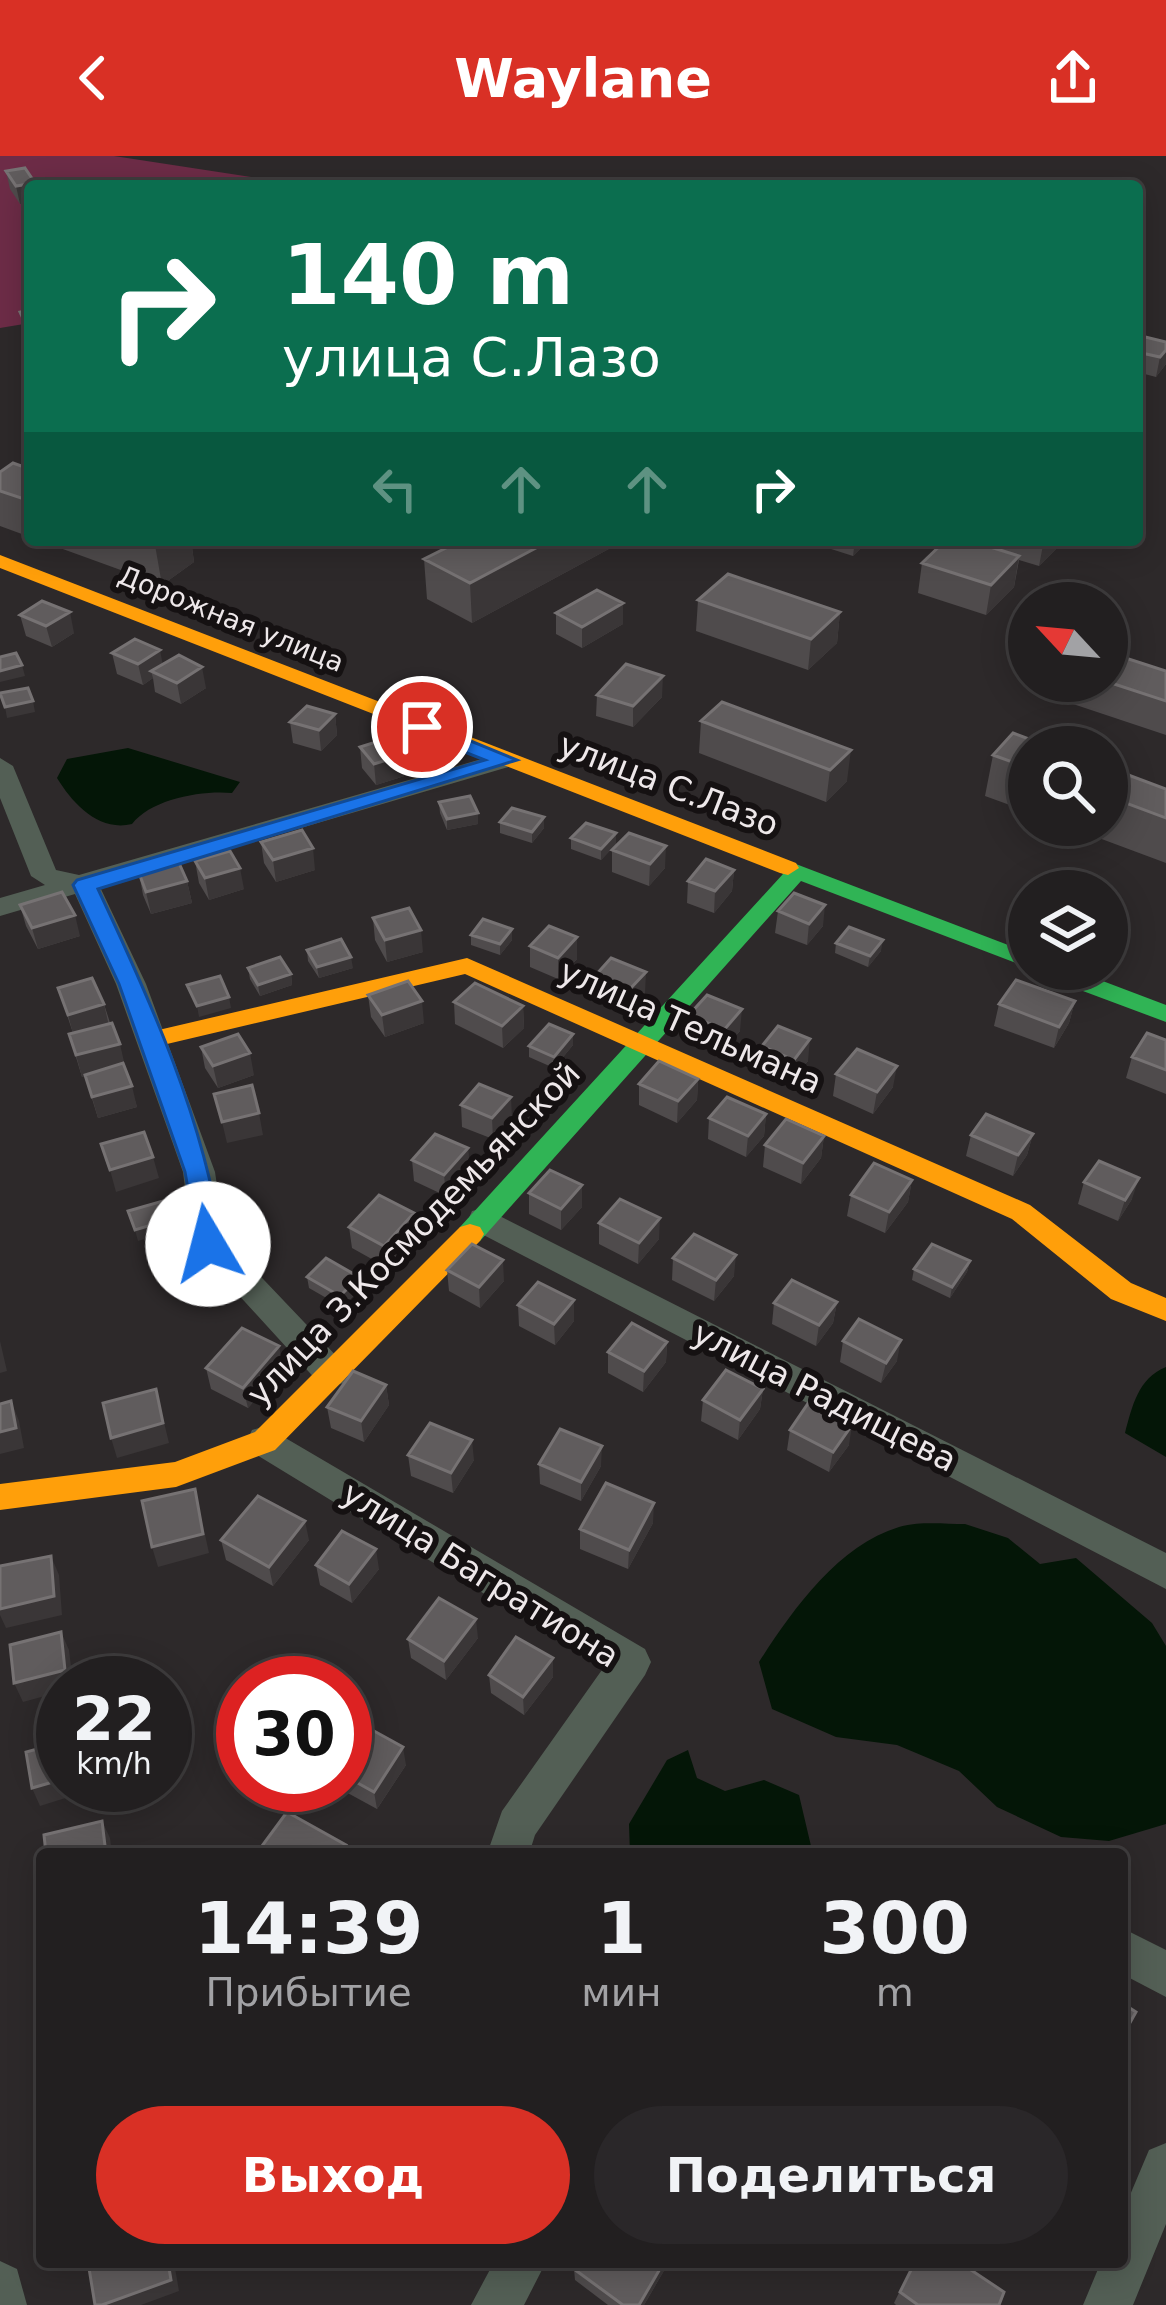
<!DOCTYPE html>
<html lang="ru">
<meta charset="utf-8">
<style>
body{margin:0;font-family:"DejaVu Sans",sans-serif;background:#2a2729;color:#f1f3f6;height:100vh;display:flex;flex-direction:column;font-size:45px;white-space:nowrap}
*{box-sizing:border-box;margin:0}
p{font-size:39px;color:#a2a2a5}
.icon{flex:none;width:66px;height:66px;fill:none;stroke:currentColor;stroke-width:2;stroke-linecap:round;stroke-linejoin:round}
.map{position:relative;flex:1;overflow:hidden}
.details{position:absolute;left:36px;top:1692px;width:1092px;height:420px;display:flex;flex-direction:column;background:#221f20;border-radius:12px;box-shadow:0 6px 30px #0003,0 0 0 3px #3f3d3e}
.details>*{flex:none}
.guide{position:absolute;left:24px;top:24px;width:1119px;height:366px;border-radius:12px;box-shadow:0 6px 30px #0003,0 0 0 3px #3f3d3e;background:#0b6e4f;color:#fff;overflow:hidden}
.needle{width:78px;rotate:296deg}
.controls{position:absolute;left:1008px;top:426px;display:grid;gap:24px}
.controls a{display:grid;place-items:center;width:120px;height:120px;border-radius:50%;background:#221f20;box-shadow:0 6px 30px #0003,0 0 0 3px #3f3d3e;font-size:60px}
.speed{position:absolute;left:36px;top:1500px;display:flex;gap:24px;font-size:60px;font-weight:700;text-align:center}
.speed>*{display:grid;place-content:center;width:156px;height:156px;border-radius:50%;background:#221f20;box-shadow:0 6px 30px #0003,0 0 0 3px #3f3d3e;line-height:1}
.speed small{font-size:30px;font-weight:400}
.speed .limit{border:18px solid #d22;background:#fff;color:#111}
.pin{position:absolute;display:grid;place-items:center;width:102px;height:102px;color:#fff;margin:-51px;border:6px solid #fff;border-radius:50%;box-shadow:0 3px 12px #0007}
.me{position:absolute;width:132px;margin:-66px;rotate:352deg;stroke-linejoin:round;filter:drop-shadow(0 0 9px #0008)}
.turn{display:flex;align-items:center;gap:42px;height:252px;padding:0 60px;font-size:54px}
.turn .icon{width:156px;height:156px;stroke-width:2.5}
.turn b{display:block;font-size:84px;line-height:102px}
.lanes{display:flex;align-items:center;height:114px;padding:0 60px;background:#0003;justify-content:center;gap:60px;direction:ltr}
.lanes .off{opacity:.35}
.eta{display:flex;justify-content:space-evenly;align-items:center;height:204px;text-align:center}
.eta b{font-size:72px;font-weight:700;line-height:84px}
.button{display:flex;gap:24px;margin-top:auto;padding:24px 60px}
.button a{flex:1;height:138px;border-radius:72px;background:#d93025;color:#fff;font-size:48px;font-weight:700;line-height:138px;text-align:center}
.button a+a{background:#2a2729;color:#f1f3f6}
header{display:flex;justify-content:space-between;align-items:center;height:156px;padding:0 60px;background:#d93025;color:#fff;font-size:54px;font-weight:700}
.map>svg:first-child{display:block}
.green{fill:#6d2c47}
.water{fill:#041607}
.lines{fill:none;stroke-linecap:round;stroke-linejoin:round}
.street{fill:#535f55;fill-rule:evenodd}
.fast{fill:#30b455;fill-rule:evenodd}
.slow{fill:#ff9f0a;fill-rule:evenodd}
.wall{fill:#4f4b4c}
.shaded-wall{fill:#3a3637}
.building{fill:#605c5d;stroke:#767273;stroke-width:3}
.route{fill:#1a73e8;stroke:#114b97;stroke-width:3}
.labels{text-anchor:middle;stroke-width:12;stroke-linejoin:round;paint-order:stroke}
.far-street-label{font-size:27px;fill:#eee8ea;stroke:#151112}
.street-label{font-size:33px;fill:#eee8ea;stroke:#151112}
</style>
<header><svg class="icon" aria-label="back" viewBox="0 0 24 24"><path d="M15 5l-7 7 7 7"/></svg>Waylane<svg class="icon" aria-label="share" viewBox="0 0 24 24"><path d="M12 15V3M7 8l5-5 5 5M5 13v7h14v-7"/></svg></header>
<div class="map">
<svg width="1166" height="2149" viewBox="0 0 1166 2149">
<rect width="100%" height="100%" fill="#2d292a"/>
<!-- green -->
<path class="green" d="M0,0H114L310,30H30V167L0,172Z"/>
<!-- water -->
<path class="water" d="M128,592L240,626L232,637C202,634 151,643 132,668C99,676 73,648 57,622L67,603Z
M1166,1211V1301L1125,1277C1132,1251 1138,1222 1166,1211Z
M965,1368L1008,1382L1040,1408L1076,1402L1152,1467L1166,1490V1668L1109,1685L1061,1681L997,1651L959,1615L897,1589L836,1581L772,1553L759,1506C792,1455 837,1390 899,1371C918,1365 945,1368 965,1368Z
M688,1594L697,1622L725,1635L764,1624L799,1639L811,1690L820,1698H630L629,1668L667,1604Z"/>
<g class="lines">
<!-- street -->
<path class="street" d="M506,596L515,599L519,604L515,609L100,731L146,828L215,1016L225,1083L343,1207L349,1217L343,1227L331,1231L319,1227L192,1088L183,1016L116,828L75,738L0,760V742L45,729L31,720L0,642V602L13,610L56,714L79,719Z
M484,1052L1166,1397V1433L472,1073L468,1064L472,1055Z
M265,1270L645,1493L651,1506L645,1519L535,1679L529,1698H487L502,1655L604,1511L252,1296L247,1285L252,1274Z
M1122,1772L1166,1794V1841L1122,1818Z
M1166,1987V2068L1133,2149H1083L1101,2106H1122V2058L1149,1994Z
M0,2105L17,2113L27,2149H0Z
M494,2106H546L524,2149H471Z"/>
<!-- fast -->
<path class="fast" d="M788,705L1029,797L1032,813L801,725L480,1085H460L456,1078L460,1071L783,718L777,712Z
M1036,813H1071L1166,849V866L1040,819Z"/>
<!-- slow -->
<path class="slow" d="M0,399L796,707L799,712L788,719L780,717L0,412Z
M467,802L1030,1049L1131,1127L1166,1142V1165L1111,1143L1012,1063L465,818L150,892L138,884L150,876Z
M470,1068L480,1071L484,1078L480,1085L275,1294L176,1331L0,1354V1328L175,1306L255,1276L460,1071Z"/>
</g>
<!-- wall -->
<path class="wall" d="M6,15L35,27L36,30H30L20,48L10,33Z
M30,154V192L26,184L20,156Z
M1137,179L1166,186V208L1156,221L1137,216Z
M30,313V381L0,370V316Z
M38,384H191L194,406L162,429Z
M259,384H298L287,393Z
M462,384H618V388L472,467L427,443L424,403Z
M803,384H869L853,400Z
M946,384H1058L1056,393L1039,410L1019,404L1014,431L986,459L918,437L922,407Z
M698,444L840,456L837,487L808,514L696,475Z
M556,457L623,468L582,492L556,478Z
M20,459L74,477L52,491L26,480Z
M112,497L163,508L206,532L181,548L155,536L153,522L143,529L117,518Z
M1166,515V579L1067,546L1072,525H1107Z
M597,539L662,541L633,571L596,560Z
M722,546L847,625L826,646L699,597L701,565Z
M335,558L337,579L321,595L293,587L290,566Z
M360,591L411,618L376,629L362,612Z
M1029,591V656L985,640L993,599Z
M1107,611L1166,633V707L1064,669H1107Z
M439,646L478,668L447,674L440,657Z
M500,666L544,672L532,687L500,677Z
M571,682L616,688L601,704L571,693Z
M261,686L315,714L276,726L264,707Z
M612,694L665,712L649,730L612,716Z
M195,705L244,733L209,744L199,727Z
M734,714L732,735L714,757L687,747L688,725Z
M139,717L187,725L192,747L151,758L143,739Z
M20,749L80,780L38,793L26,770Z
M778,755L823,770L807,789L775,777Z
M373,762L423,796L387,806L375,784Z
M512,773V784L500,799L471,789V779Z
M577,781V803L558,823L530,811V790Z
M836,787L881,795L868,811L835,797Z
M307,794L353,812L319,822L308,805Z
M248,812L291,818L292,829L260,840L250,823Z
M595,820L645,838L629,856L595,841Z
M58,832L104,848L137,951L98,962L85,920L82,921L69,878L73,877Z
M368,839L424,867L385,881L371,861Z
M1075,845L1069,867L1054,892L994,870L999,848Z
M454,846L523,850L524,872L503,892L455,868Z
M689,859L740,875L722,895L688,880Z
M573,878V889L554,912L529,901V890Z
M1166,884V938L1126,922L1132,901Z
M762,890L808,905L791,925L760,911Z
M201,891L254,919L218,932L205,912Z
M836,918L893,931L873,958L833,940Z
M698,923L697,944L677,967L639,949V928Z
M461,949L512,962L493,983L462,971Z
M766,958L764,980L746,1001L708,983L709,962Z
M1033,978L1027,999L1013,1020L966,1000L971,979Z
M824,980L821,1002L801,1028L763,1011L765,989Z
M468,992L469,1013L446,1040L414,1025L412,1004Z
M912,1024L908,1046L885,1077L847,1060L851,1039Z
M1084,1026L1132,1043L1118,1065L1078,1048Z
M529,1037L582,1051L561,1074L529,1058Z
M599,1067L659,1083L638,1108L599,1088Z
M349,1071L416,1078L386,1111L352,1092Z
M673,1102L734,1120L714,1145L672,1124Z
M970,1105L967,1116L950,1142L912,1124L914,1113Z
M447,1114L504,1125L480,1152L449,1135Z
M307,1121L361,1132L342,1151L309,1132Z
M837,1146L833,1167L816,1190L772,1168L774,1147Z
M518,1149L574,1165L555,1189L519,1170Z
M843,1185L897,1205L881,1227L840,1206Z
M667,1186L666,1206L643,1236L608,1217V1196Z
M283,1211L248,1252L211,1233L206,1212Z
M386,1229L389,1249L364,1286L331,1272L327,1251Z
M763,1233L760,1253L738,1284L701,1265L703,1244Z
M790,1274L849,1289L829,1316L787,1294Z
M408,1299L474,1304L453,1337L411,1320Z
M539,1308L601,1310L581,1345L540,1328Z
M653,1367L628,1413L580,1393V1373Z
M221,1384H309L273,1430L226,1404Z
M316,1409L379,1413L352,1447L320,1429Z
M478,1482L446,1524L411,1502L408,1483Z
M553,1502V1521L524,1559L491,1537L489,1519Z
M345,1559L406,1609L377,1653L333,1629H345Z
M578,2106H669L644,2149H608L575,2124L574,2113Z
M914,2106L999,2149H896L894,2147Z"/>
<!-- shaded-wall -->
<path class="shaded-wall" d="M35,27L36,30H30V46L20,48L16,30Z
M1166,194V208L1156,221L1160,201Z
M163,384H191L194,406L162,429L155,389Z
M286,384H298L287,393Z
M551,384H618V388L472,467L470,427Z
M855,384H869L853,400Z
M1044,384H1058L1056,393L1039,410Z
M1019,400L1014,431L986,459L991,429Z
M623,447V468L582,492V471Z
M70,456L74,477L52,491L46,470Z
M840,456L837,487L808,514L811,483Z
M160,494L164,515H151L153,522L143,529L138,508Z
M22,509L25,520L0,526V515Z
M202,511L206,532L181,548L177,527Z
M663,520L662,541L633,571V550Z
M33,545L35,556L7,562L5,551Z
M335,558L337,579L321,595L319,574Z
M851,594L847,625L826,646L830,614Z
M409,597L411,618L376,629L374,608Z
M478,657V668L447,674V663Z
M544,661V672L532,687V676Z
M616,677V688L601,704V693Z
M666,690L665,712L649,730L650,708Z
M313,692L315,714L276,726L273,704Z
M240,712L244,733L209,744L205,722Z
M734,714L732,735L714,757L715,735Z
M187,725L192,747L151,758L146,736Z
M825,749L823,770L807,789L809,768Z
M75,759L80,780L38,793L32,772Z
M512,773V784L500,799V788Z
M421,774L423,796L387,806L385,784Z
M577,781V803L558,823V802Z
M883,784L881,795L868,811L870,800Z
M351,801L353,812L319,822L317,811Z
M646,816L645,838L629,856V834Z
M291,818L292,829L260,840L258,829Z
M229,841L231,852L199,861L197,850Z
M422,845L424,867L385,881L382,859Z
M1075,845L1069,867L1054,892L1059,871Z
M104,848L109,870L74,881L68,859Z
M523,850L524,872L503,892L502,870Z
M742,853L740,875L722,895L724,874Z
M573,878V889L554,912V901Z
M810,883L808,905L791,925L794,904Z
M120,888L125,910L82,921L76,899Z
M250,897L254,919L218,932L213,910Z
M897,910L893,931L873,958L877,936Z
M698,923L697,944L677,967L678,945Z
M132,930L137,951L98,962L92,941Z
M511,941L512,962L493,983L492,962Z
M259,957L263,979L227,987L222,966Z
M766,958L764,980L746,1001L748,980Z
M1033,978L1027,999L1013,1020L1018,999Z
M824,980L821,1002L801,1028L803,1007Z
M468,992L469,1013L446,1040L444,1019Z
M153,1001L159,1022L116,1036L110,1014Z
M1139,1022L1132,1043L1118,1065L1125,1044Z
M912,1024L908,1046L885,1077L889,1056Z
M582,1029V1051L561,1074V1053Z
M414,1057L416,1078L386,1111L384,1090Z
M178,1061L180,1072L138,1085L135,1074Z
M660,1062L659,1083L638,1108L639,1087Z
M736,1099L734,1120L714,1145L716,1124Z
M503,1104L504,1125L480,1152L479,1131Z
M970,1105L967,1116L950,1142L952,1131Z
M359,1121L361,1132L342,1151L340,1140Z
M574,1144V1165L555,1189L554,1168Z
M837,1146L833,1167L816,1190L819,1169Z
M901,1184L897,1205L881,1227L886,1207Z
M0,1185L7,1215L0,1217Z
M667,1186L666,1206L643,1236L644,1215Z
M279,1190L283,1211L248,1252L243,1232Z
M386,1229L389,1249L364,1286L361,1265Z
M156,1233L169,1287L117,1302L111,1282Z
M763,1233L760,1253L738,1284L740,1264Z
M11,1245L19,1265L24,1292L0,1298V1276Z
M852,1269L849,1289L829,1316L833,1296Z
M472,1284L474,1304L453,1337L451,1317Z
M602,1290L601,1310L581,1345V1326Z
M195,1333L209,1397L158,1411L152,1391Z
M654,1347L653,1367L628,1413L629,1394Z
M305,1365L309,1384L273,1430L269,1411Z
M376,1393L379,1413L352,1447L349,1428Z
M51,1400L59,1419L62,1459L6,1472L0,1459V1453Z
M476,1463L478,1482L446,1524L444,1505Z
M61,1476L69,1494L73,1527H63V1535L23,1546L14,1527Z
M553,1502V1521L524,1559L523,1541Z
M403,1591L406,1609L377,1653L374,1636Z
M63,1623V1629H93L94,1633L40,1650L32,1632Z
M102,1665L110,1682L112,1698H106Z
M168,2106H174L179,2135L141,2149H102Z
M664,2106H669L644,2149H639Z"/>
<!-- building -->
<path class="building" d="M25,12L35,27L16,30L6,15Z
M30,154V173H28L20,156Z
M1137,179L1166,186V194L1160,201L1137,196Z
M13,307L30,313V345L0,335V316Z
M140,384H163L155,389Z
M462,384H551L470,427L424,403Z
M946,384H968L1019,400L991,429L922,407Z
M728,418L840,456L811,483L698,444Z
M597,434L623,447L582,471L556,457Z
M42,445L70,456L46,470L20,459Z
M135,483L160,494L138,508L112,497Z
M1107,496L1166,515V545L1105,525H1107Z
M16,497L22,509L0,515V501Z
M179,499L202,511L177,527L151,515Z
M626,508L663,520L633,550L597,539Z
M28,532L33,545L5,551L0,537Z
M722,546L851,594L830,614L701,565Z
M307,550L335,558L319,574L290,566Z
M1013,577L1050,591H1029V612L993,599Z
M395,580L409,597L374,608L360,591Z
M1107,611L1166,633V662L1107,640Z
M470,640L478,657L447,663L439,646Z
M512,652L544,661L532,676L500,666Z
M586,667L616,677L601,693L571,682Z
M302,674L313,692L273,704L261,686Z
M629,677L666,690L650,708L612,694Z
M230,695L240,712L205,722L195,705Z
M706,703L734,714L715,735L688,725Z
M179,707L187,725L146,736L139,717Z
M62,736L75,759L32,772L20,749Z
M794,737L825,749L809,768L778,755Z
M409,752L421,774L385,784L373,762Z
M483,763L512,773L500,788L471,779Z
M549,770L577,781L558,802L530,790Z
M849,771L883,784L870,800L836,787Z
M341,783L351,801L317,811L307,794Z
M280,801L291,818L258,829L248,812Z
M611,802L646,816L629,834L595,820Z
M220,820L229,841L197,850L187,829Z
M92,822L104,848L68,859L58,832Z
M1016,824L1075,845L1059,871L999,848Z
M408,825L422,845L382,859L368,839Z
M475,827L523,850L502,870L454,846Z
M707,839L742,853L724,874L689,859Z
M112,867L120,888L76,899L69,878Z
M549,868L573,878L554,901L529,890Z
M778,870L810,883L794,904L762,890Z
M1147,877L1166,884V914L1132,901Z
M238,878L250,897L213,910L201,891Z
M857,893L897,910L877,936L836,918Z
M659,905L698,923L678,945L639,928Z
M123,907L132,930L92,941L85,919Z
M479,928L511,941L492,962L461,949Z
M252,929L259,957L222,966L214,938Z
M727,941L766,958L748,980L709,962Z
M986,958L1033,978L1018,999L971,979Z
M786,963L824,980L803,1007L765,989Z
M144,976L153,1001L110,1014L101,988Z
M435,978L468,992L444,1019L412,1004Z
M1099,1005L1139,1022L1125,1044L1084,1026Z
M874,1007L912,1024L889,1056L851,1039Z
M550,1014L582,1029L561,1053L529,1037Z
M379,1039L414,1057L384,1090L349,1071Z
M170,1043L178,1061L135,1074L128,1055Z
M620,1043L660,1062L639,1087L599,1067Z
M694,1078L736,1099L716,1124L673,1102Z
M472,1088L503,1104L479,1131L447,1114Z
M932,1088L970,1105L952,1131L914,1113Z
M326,1102L359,1121L340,1140L307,1121Z
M792,1124L837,1146L819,1169L774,1147Z
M538,1126L574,1144L554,1168L518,1149Z
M859,1163L901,1184L886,1207L843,1185Z
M632,1167L667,1186L644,1215L608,1196Z
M242,1172L279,1190L243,1232L206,1212Z
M726,1214L763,1233L740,1264L703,1244Z
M353,1215L386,1229L361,1265L327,1251Z
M156,1233L163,1267L111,1282L103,1247Z
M11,1245L16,1272L0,1276V1248Z
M809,1246L852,1269L833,1296L790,1274Z
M430,1267L472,1284L451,1317L408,1299Z
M560,1273L602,1290L581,1326L539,1308Z
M606,1327L654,1347L629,1394L580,1373Z
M195,1333L203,1378L152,1391L142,1345Z
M258,1340L305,1365L269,1411L221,1384Z
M342,1375L376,1393L349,1428L316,1409Z
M51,1400L54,1440L0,1453V1410Z
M439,1442L476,1463L444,1505L408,1483Z
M61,1476L65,1514L14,1527L10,1489Z
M516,1481L553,1502L523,1541L489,1519Z
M345,1559L403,1591L374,1636L345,1620Z
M63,1586V1623L32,1632L26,1596Z
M287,1656L346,1689L339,1698H256Z
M102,1665L106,1698H46L44,1679Z
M1122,1847L1136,1856L1122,1881Z
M88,2106H168L171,2124L102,2149H95Z
M578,2106H664L639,2149H623L574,2113Z
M915,2106H959L1004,2136L999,2149H918L900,2136Z"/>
<!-- route -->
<path class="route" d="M422,565L517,604L98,733C151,846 204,963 222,1088L218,1095H199L185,1016L119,828L73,729L77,724L485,604L414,576V567Z"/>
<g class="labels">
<!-- far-street labels -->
<g class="far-street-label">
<text transform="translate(231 463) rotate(22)" y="9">Дорожная улица</text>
</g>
<!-- street labels -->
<g class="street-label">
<text transform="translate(669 628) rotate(21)" y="12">улица С.Лазо</text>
<text transform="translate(691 870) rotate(24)" y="12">улица Тельмана</text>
<text transform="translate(413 1077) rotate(-46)" y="12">улица З.Космодемьянской</text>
<text transform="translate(825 1240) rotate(27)" y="12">улица Радищева</text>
<text transform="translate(481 1418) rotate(32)" y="12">улица Багратиона</text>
</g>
</g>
</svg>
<div class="controls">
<a><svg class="needle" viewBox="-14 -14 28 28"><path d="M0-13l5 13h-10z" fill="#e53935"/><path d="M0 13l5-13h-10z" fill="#a2a2a5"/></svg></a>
<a><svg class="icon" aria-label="search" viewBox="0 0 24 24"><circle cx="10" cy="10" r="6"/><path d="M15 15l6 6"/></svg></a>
<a><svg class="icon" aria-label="layers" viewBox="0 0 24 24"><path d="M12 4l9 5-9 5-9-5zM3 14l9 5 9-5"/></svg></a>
</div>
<div class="speed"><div>22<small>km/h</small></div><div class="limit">30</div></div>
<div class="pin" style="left:422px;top:571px;background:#d93025"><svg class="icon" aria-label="arrive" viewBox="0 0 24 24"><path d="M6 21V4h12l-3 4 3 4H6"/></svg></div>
<svg class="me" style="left:208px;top:1088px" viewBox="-20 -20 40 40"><circle r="19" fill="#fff"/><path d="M0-13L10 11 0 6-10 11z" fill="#1a73e8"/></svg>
<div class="guide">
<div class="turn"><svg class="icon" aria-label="right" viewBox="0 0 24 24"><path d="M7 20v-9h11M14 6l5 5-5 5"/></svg><div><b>140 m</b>улица С.Лазо</div></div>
<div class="lanes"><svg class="icon off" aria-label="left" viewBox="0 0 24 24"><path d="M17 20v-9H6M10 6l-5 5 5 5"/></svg><svg class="icon off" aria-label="ahead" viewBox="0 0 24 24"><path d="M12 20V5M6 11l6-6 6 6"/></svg><svg class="icon off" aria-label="ahead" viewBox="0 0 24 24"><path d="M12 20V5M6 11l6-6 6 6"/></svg><svg class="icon" aria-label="right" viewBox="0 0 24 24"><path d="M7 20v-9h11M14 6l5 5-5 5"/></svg></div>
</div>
<section class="details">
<div class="eta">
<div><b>14:39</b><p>Прибытие</p></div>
<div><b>1</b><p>мин</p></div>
<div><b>300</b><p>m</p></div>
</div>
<div class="button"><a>Выход</a><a>Поделиться</a></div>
</section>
</div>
